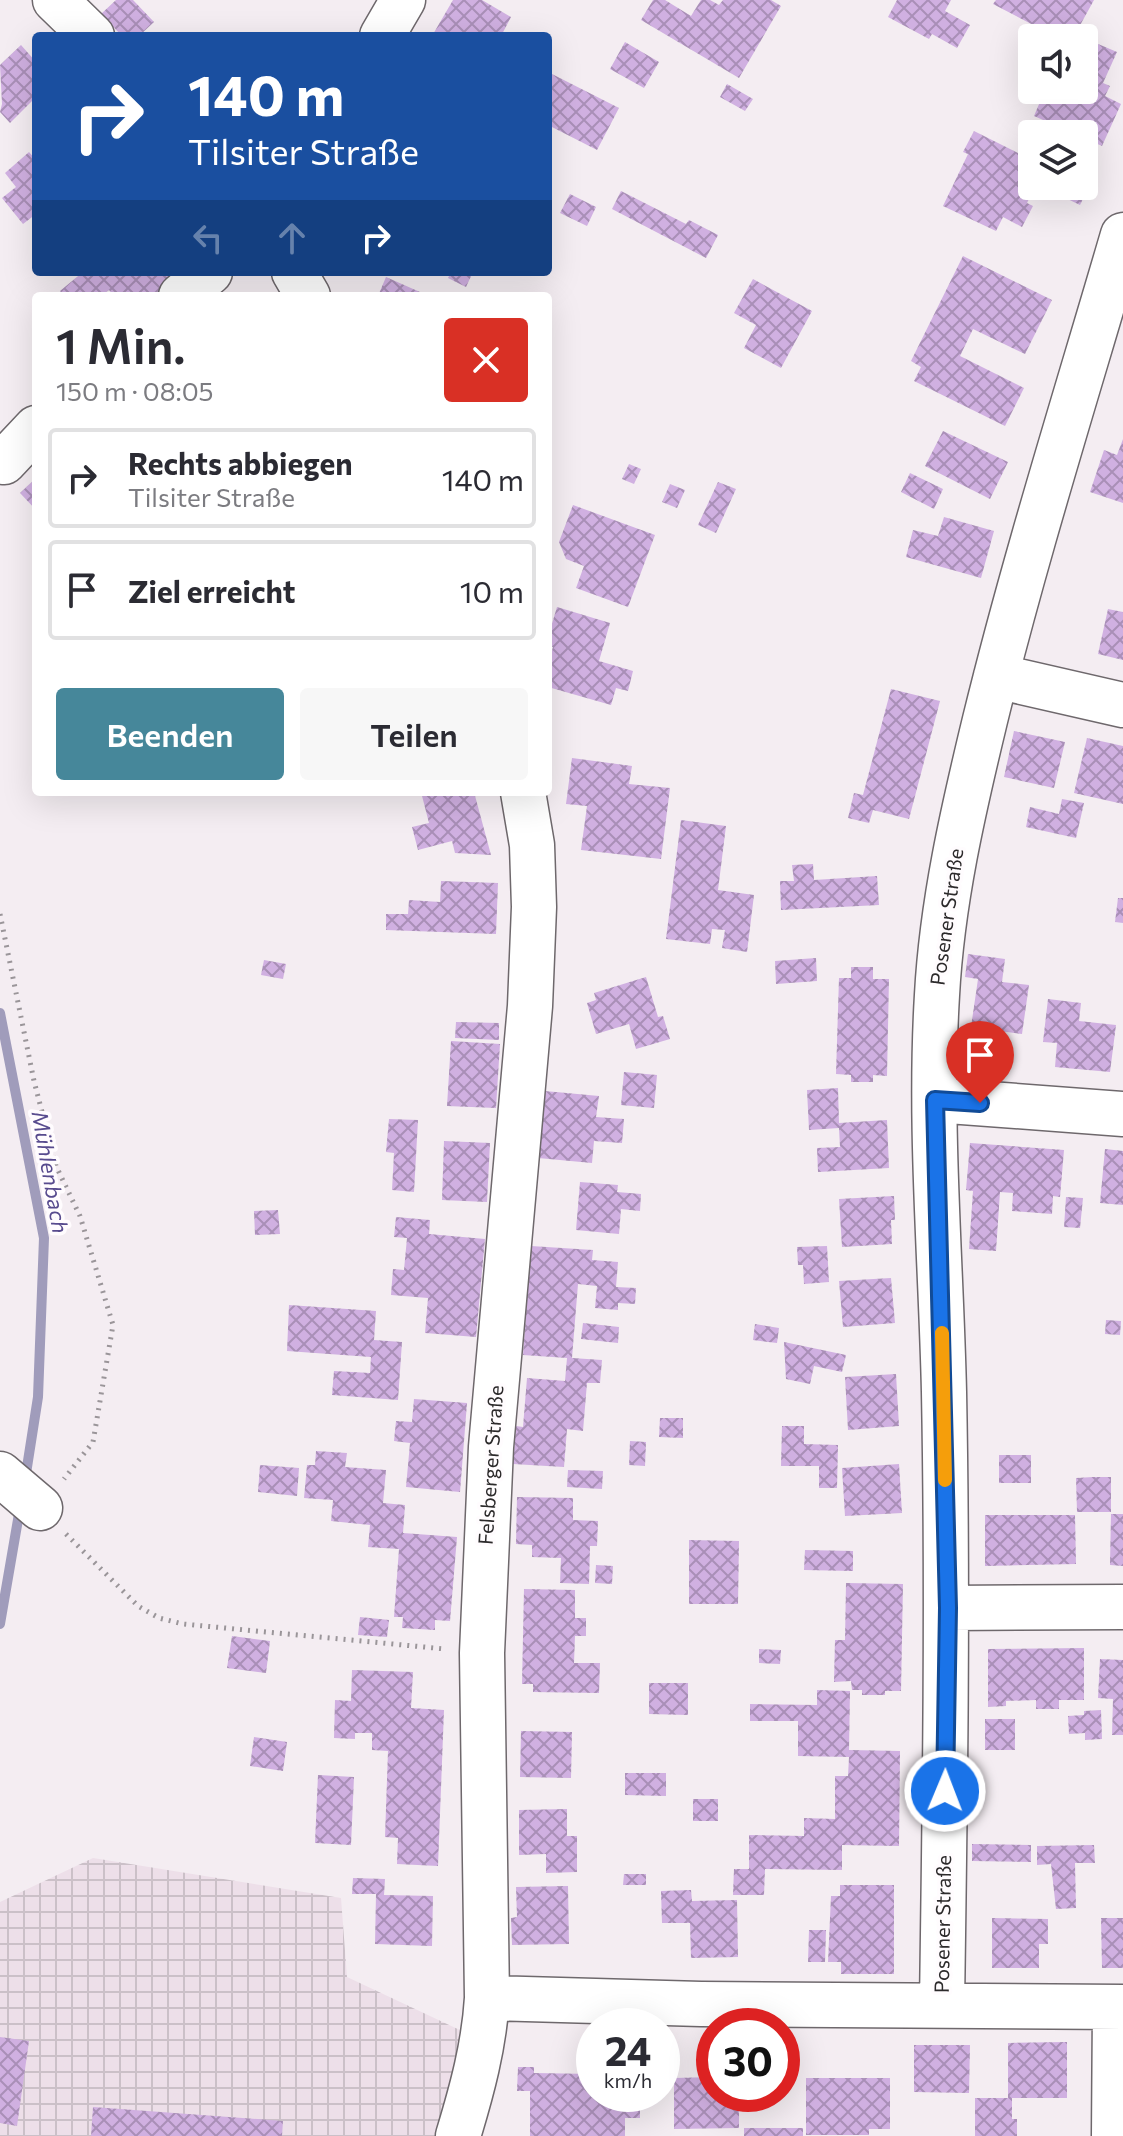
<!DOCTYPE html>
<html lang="de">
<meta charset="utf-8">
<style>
body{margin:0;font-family:Commissioner,sans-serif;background:#f7f7f7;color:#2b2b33;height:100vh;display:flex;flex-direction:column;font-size:30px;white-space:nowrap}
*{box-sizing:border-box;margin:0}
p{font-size:26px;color:#7c7c81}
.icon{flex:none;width:44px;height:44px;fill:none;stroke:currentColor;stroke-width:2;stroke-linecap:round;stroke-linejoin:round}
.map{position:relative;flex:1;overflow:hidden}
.details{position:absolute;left:32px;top:292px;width:520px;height:504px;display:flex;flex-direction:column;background:#fff;border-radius:8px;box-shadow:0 8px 32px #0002}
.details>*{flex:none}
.banner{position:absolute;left:32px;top:32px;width:520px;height:244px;border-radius:8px;box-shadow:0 8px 32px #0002;background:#1a4fa0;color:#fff;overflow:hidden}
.buttons{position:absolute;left:1018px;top:24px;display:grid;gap:16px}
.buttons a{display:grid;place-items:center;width:80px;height:80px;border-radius:8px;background:#fff;box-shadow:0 8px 32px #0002;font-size:40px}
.speed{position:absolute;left:576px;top:2008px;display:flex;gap:16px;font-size:40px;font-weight:700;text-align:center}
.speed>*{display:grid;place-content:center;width:104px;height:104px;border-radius:50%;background:#fff;box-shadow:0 8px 32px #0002;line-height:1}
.speed small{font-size:20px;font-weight:400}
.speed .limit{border:12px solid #d22;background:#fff;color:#111}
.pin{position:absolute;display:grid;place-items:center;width:68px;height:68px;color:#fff;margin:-82px -34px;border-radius:50% 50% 50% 0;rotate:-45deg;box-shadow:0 0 8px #0007}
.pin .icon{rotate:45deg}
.me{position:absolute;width:88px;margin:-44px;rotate:1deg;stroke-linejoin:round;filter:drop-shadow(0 0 6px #0008)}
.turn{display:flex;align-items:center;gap:28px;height:168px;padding:0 24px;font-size:36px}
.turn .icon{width:104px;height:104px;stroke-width:2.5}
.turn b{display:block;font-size:56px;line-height:68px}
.lanes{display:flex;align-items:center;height:76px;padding:0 24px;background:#0003;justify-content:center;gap:40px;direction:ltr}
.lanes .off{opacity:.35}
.round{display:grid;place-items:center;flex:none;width:84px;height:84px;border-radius:8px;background:#f7f7f7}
.overview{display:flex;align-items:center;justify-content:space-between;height:136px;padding:0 24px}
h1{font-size:48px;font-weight:600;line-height:60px}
.action{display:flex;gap:16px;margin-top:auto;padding:16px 24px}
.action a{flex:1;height:92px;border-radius:8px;background:#46879a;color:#fff;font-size:32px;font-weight:600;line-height:92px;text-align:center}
.action a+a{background:#f7f7f7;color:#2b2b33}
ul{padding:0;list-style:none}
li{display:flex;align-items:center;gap:24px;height:100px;margin:0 16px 12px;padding:0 8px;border:4px solid #e1e1e2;border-radius:8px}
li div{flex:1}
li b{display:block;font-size:30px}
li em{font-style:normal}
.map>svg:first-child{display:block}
.industrial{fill:url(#industrial-grid)}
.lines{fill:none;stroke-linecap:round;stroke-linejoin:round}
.stream{stroke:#a09cbb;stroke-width:10}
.building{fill:url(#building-cross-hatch)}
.minor-casing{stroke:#6e686c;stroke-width:47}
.path{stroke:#9a9599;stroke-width:5;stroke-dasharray:2 6;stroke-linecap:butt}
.minor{stroke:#fff;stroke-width:44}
.route-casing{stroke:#114b97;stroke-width:20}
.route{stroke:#1a73e8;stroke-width:14}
.slow{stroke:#f59e0b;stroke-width:14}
.labels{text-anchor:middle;stroke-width:7;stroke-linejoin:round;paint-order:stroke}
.street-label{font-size:20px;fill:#2c2a2b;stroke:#fffcfe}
.water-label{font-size:22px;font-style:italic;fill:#584b8e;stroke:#fffcfe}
</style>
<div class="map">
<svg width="1123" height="2136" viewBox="0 0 1123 2136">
<defs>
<pattern id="industrial-grid" width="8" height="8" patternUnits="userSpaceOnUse" patternTransform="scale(2)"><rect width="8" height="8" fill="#eddfe9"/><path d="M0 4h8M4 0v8" fill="none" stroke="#cbc0c8"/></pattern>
<pattern id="building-cross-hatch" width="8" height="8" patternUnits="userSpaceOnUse" patternTransform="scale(2)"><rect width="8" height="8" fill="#d0b0e1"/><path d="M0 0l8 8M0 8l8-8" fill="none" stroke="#a98fb7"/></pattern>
</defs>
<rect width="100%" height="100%" fill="#f4edf2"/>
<!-- industrial -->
<path class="industrial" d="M93,1858L341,1898L347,1977L496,2047L473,2136H0V1902Z"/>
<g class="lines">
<!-- stream -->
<path class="stream" d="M0,1013L44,1238L38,1397L25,1480
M0,1624L20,1508"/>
</g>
<!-- building -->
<path class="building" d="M116,0H133L154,22L139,36H122L101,14Z
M453,0H482L511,17L501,36H432Z
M653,0H665L691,16L701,0H710L719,5L723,0H771L781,6L739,78L641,20Z
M897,0H951L945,11L970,25L957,48L932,34L929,39L888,17Z
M996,0H1094L1073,38H1058L993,4Z
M1084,38L1117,52L1103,83L1110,86L1105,96L1121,104L1102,146L1084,138V134H1075L1034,116L1045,90H1084Z
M625,42L659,62L644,88L610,69Z
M21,45L36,62V97L10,123L0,112L2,104L0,65Z
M548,72L619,108L597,150L548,125Z
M727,84L753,99L745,111L720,97Z
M974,131L1028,158L1021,173L1032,178V186H1035L1027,203L1033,206L1022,227L1003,217L996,231L943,206L968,154L963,152Z
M29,152L36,160V214L23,224L2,198L16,187L5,173Z
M1084,169L1095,174L1080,205L1051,191L1053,186H1084Z
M621,191L686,224L689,220L718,235L706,258L612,209Z
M570,194L596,207L587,226L560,213Z
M963,256L1052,300L1025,354L973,329L960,356L1024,388L1005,426L914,381L921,367L911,361Z
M83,272H186L156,296H114L109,290L101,296H64L60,291Z
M451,272H473L466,287L448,278Z
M386,277L429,296H378Z
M753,279L812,311L781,368L744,348L756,325L734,313Z
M943,431L1008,462L990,499L925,466Z
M1123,439V503L1090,492L1104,450L1117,455Z
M629,464L641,469L634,484L622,479Z
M910,473L943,489L934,509L901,492Z
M36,478V510L20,493Z
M718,482L736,489L716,533L698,525Z
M670,484L685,490L677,508L662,502Z
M573,505L655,535L628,607L576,588L584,566L566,559L559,542Z
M944,517L994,531L981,578L906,557L913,530L938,536Z
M557,607L610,623L599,661L633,671L628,691L616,688L611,705L548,687V664L553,647L548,646V637Z
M1108,609L1123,612V660L1098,654Z
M891,689L940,701L909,819L873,810L869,823L848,818L854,793L863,795Z
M1014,731L1065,742L1054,788L1004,777Z
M1087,738L1123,746V804L1074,793Z
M572,758L632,766L629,784L670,788L661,859L581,850L587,806L566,804Z
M421,792H474L491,855L455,853L452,841L418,850L412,827L429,823Z
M1062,799L1084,803L1076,838L1026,827L1030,807L1059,814Z
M681,820L726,826L718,890L754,895L747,952L722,948L725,930L712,929L710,944L666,939Z
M813,864L814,880L877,876L879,905L781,910L780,881H794L792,865Z
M441,881L498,883L496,934L386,930V914H408L409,900L440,902Z
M1118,898H1123V923L1115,922Z
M968,954L1005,959L1002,982L1029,985L1022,1034L971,1027L978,979L965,977Z
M816,958L817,981L776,984L775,961Z
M264,960L286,964L283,979L261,975Z
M851,967H873V979H889L887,1076L873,1075V1082H851V1075L836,1074L839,978H851Z
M646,977L658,1017L663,1016L670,1039L636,1049L629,1024L596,1034L587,1003L596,1000L594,993Z
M1048,999L1081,1003L1079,1021L1116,1025L1110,1072L1055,1067L1057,1043L1043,1042Z
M456,1022L499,1023V1040L455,1038Z
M451,1041L500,1044L496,1108L447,1106Z
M624,1072L657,1075L654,1108L621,1105Z
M838,1088L839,1123L887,1120L889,1168L818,1172L817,1148L840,1147L839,1128L809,1130L807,1090Z
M545,1091L599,1096L596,1117L624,1119L622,1143L594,1141L592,1163L538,1158Z
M389,1119L418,1120L414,1192L392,1190L394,1153L386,1152Z
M444,1141L490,1143L487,1202L442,1200Z
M970,1143L1064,1150L1060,1197L1053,1196L1052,1214L1012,1211L1013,1193L1000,1192L996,1251L969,1249L973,1191L966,1190Z
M1105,1149L1123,1151V1205L1100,1203Z
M580,1182L618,1185L617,1192L641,1194L640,1211L621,1209L619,1234L576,1230Z
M894,1196L895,1220H891L892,1244L842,1247L839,1199Z
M1066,1197L1083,1198L1080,1228L1064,1227Z
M278,1210L280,1234L255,1235L254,1211Z
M396,1217L430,1220L429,1234L485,1239L476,1337L425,1333L428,1298L391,1295L393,1269L404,1270L407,1238L394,1237Z
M531,1246L593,1250L592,1260L618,1262L616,1287L636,1288L635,1304L618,1303V1310L595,1308L597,1286L578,1284L572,1358L602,1360L600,1383H587L583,1431L567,1429L564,1467L513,1464L516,1426L523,1427L527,1378L565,1381L567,1358L523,1355Z
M827,1246L829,1282L804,1284L803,1265H798L797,1247Z
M891,1278L895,1323L843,1327L839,1281Z
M289,1305L376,1311L374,1340L402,1342L398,1400L332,1395L334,1371L370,1373L371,1357L287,1351Z
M1106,1320L1121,1321L1120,1335L1105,1334Z
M583,1323L619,1327L618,1343L581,1339Z
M755,1324L779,1328L777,1343L753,1340Z
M784,1342L846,1355L842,1372L814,1366L810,1384L786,1379Z
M896,1374L899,1426L848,1430L845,1377Z
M414,1399L467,1403L460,1492L406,1487L410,1443L394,1441L396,1421L412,1422Z
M660,1418H683V1438L659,1437Z
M782,1426H804V1444L838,1445L837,1488H819V1466H781Z
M630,1441L646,1442L645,1466L629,1465Z
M316,1451L347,1453L345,1467L386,1470L383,1503L405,1505L403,1533L457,1537L450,1621L435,1620V1630L402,1628L403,1617H394L399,1549L368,1547L370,1525L331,1521L333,1500L304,1498L307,1465H315Z
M999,1455H1031V1483H999Z
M899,1464L902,1513L845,1516L842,1468Z
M260,1465L299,1468L297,1496L258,1492Z
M568,1470L603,1471L602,1489L567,1487Z
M1093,1477H1111V1512H1077L1076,1478Z
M517,1497L573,1498V1520L598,1521L597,1546H590L589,1584L560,1583L561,1558L532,1557V1545L516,1544Z
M1111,1514H1123V1566L1110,1565Z
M985,1515H1075L1076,1564L985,1566Z
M689,1540L739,1541L738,1604H689Z
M805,1550L853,1551V1571L804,1570Z
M596,1565L613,1566L612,1584L595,1583Z
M846,1583L903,1584L901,1691H885V1695H862V1690H852L851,1681L834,1682L835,1640H845Z
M524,1589L575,1590V1618H586V1636H575L574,1663H600L599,1693L533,1692V1684H522Z
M360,1617L389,1620L387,1637L358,1635Z
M232,1636L270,1641L266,1673L227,1668Z
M1084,1648V1700H1059V1709H1036V1700L1006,1701V1706L988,1707V1649Z
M759,1649L781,1650L780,1664L759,1663Z
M1100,1659L1123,1660V1735H1112L1113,1699L1098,1698Z
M352,1670L413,1672L411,1708L444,1710L438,1866L397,1864L398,1838L385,1837L388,1751L372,1750V1733H355V1739L334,1738L335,1700L351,1701Z
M649,1683H688V1715L649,1714Z
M817,1690L850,1691L849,1750L900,1751L899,1846L842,1845V1870L765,1869L764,1895H733L734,1869H749V1835L804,1836V1818L835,1819V1776H848L849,1757L798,1756V1721H750V1704L817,1705Z
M1101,1710L1102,1739L1085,1740V1733L1069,1734L1068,1716L1084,1715V1711Z
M985,1719H1015V1750H985Z
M521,1731L572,1732L571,1778L520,1777Z
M254,1737L287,1742L283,1771L250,1766Z
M625,1773H666V1796L625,1795Z
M318,1775L354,1777L351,1845L315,1843Z
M693,1799H718V1821H693Z
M567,1809V1836H577V1872L546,1873V1854L519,1855V1810Z
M972,1844L1031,1845V1862L972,1861Z
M1094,1845L1095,1863H1075L1076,1908L1056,1909L1051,1864L1037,1865V1846Z
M624,1874H646V1885H623Z
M353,1878L385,1879L384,1895L433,1896L432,1946L375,1944L376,1894H352Z
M840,1885H894V1974H841V1962H828L831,1896H840Z
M568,1886L569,1944L512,1945L511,1918L517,1917L516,1887Z
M691,1890L692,1901L737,1900L738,1957L691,1958L690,1923H662L661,1891Z
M992,1918L1048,1919V1944H1039V1968H992Z
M1101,1918H1123V1968H1102Z
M809,1930H826L825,1962H808Z
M0,2037L29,2041L17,2126L0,2123Z
M1067,2042V2098H1012V2119H1017V2136H975V2098H1008V2043Z
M914,2045H970L969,2093L914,2092Z
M518,2067H534V2073L594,2074V2094H640V2118H625V2136H530V2091H517Z
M714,2077V2094H739V2128L674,2129V2078Z
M806,2078H890V2129H869V2135H806Z
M93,2107L283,2121L282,2136H91Z
M744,2128H803V2136H744Z"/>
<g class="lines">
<defs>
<path id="minor" d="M55,0L92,36
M382,36L403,0
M294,272L308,296
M181,296L210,272
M4,462L36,428
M996,676L1123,705
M935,1100L1123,1114
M0,1474L40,1508
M948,1608L1123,1607
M487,1998L701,2004L1123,2007
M942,2005C945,1800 948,1596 944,1392C941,1260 929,1127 937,995C942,902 963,811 985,720C1025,557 1076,396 1123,235
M458,2136C472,2090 484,2046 487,1998L482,1653L491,1447L530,1006L534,907L532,845L523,792
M1114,2136L1115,2007"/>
</defs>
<!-- minor casing -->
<use href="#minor" class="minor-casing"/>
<!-- path -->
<path class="path" d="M0,914L34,1081L56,1166L80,1216L113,1325L93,1442L64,1479
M66,1534L138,1606L159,1618L183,1624L445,1649"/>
<!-- minor -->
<use href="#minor" class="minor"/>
</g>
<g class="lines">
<defs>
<path id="route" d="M945,1791L948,1608L935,1100L980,1103"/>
</defs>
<!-- route casing -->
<use href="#route" class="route-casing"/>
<!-- route -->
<use href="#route" class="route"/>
<!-- slow -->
<path class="slow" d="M942,1333L945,1480"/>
</g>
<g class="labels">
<!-- street labels -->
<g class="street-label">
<text transform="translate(947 917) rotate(-82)" y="7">Posener Straße</text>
<text transform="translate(491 1465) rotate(-86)" y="7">Felsberger Straße</text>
<text transform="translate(943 1924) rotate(-89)" y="7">Posener Straße</text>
</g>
<!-- water labels -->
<g class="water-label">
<text transform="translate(50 1172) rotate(80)" y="8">Mühlenbach</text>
</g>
</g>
</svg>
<div class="buttons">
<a><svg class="icon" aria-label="sound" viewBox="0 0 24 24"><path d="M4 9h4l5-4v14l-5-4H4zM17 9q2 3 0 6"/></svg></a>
<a><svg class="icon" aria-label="layers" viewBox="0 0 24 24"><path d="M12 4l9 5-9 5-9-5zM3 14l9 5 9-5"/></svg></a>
</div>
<div class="speed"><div>24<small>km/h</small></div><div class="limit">30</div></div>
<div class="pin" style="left:980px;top:1103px;background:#d93025"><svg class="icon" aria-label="arrive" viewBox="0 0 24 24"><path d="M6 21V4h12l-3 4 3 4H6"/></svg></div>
<svg class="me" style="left:945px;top:1791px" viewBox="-20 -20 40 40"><circle r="17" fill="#1a73e8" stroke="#fff" stroke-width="3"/><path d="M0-11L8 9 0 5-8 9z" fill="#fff"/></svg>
<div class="banner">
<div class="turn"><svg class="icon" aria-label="right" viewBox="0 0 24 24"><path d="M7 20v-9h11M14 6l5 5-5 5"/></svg><div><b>140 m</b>Tilsiter Straße</div></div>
<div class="lanes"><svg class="icon off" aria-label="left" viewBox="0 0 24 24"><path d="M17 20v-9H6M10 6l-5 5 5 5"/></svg><svg class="icon off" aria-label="ahead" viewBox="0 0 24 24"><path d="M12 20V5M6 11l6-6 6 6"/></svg><svg class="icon" aria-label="right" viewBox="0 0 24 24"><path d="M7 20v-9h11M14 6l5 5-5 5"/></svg></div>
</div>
<section class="details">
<div class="overview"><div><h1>1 Min.</h1><p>150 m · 08:05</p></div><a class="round" style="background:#d93025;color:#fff"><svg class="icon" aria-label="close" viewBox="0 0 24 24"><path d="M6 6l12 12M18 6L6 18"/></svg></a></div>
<ul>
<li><svg class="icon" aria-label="right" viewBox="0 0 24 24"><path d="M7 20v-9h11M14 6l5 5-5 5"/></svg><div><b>Rechts abbiegen</b><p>Tilsiter Straße</p></div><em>140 m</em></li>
<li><svg class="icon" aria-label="arrive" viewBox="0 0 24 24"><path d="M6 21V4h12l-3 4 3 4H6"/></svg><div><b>Ziel erreicht</b></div><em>10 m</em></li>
</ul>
<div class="action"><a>Beenden</a><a>Teilen</a></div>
</section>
</div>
